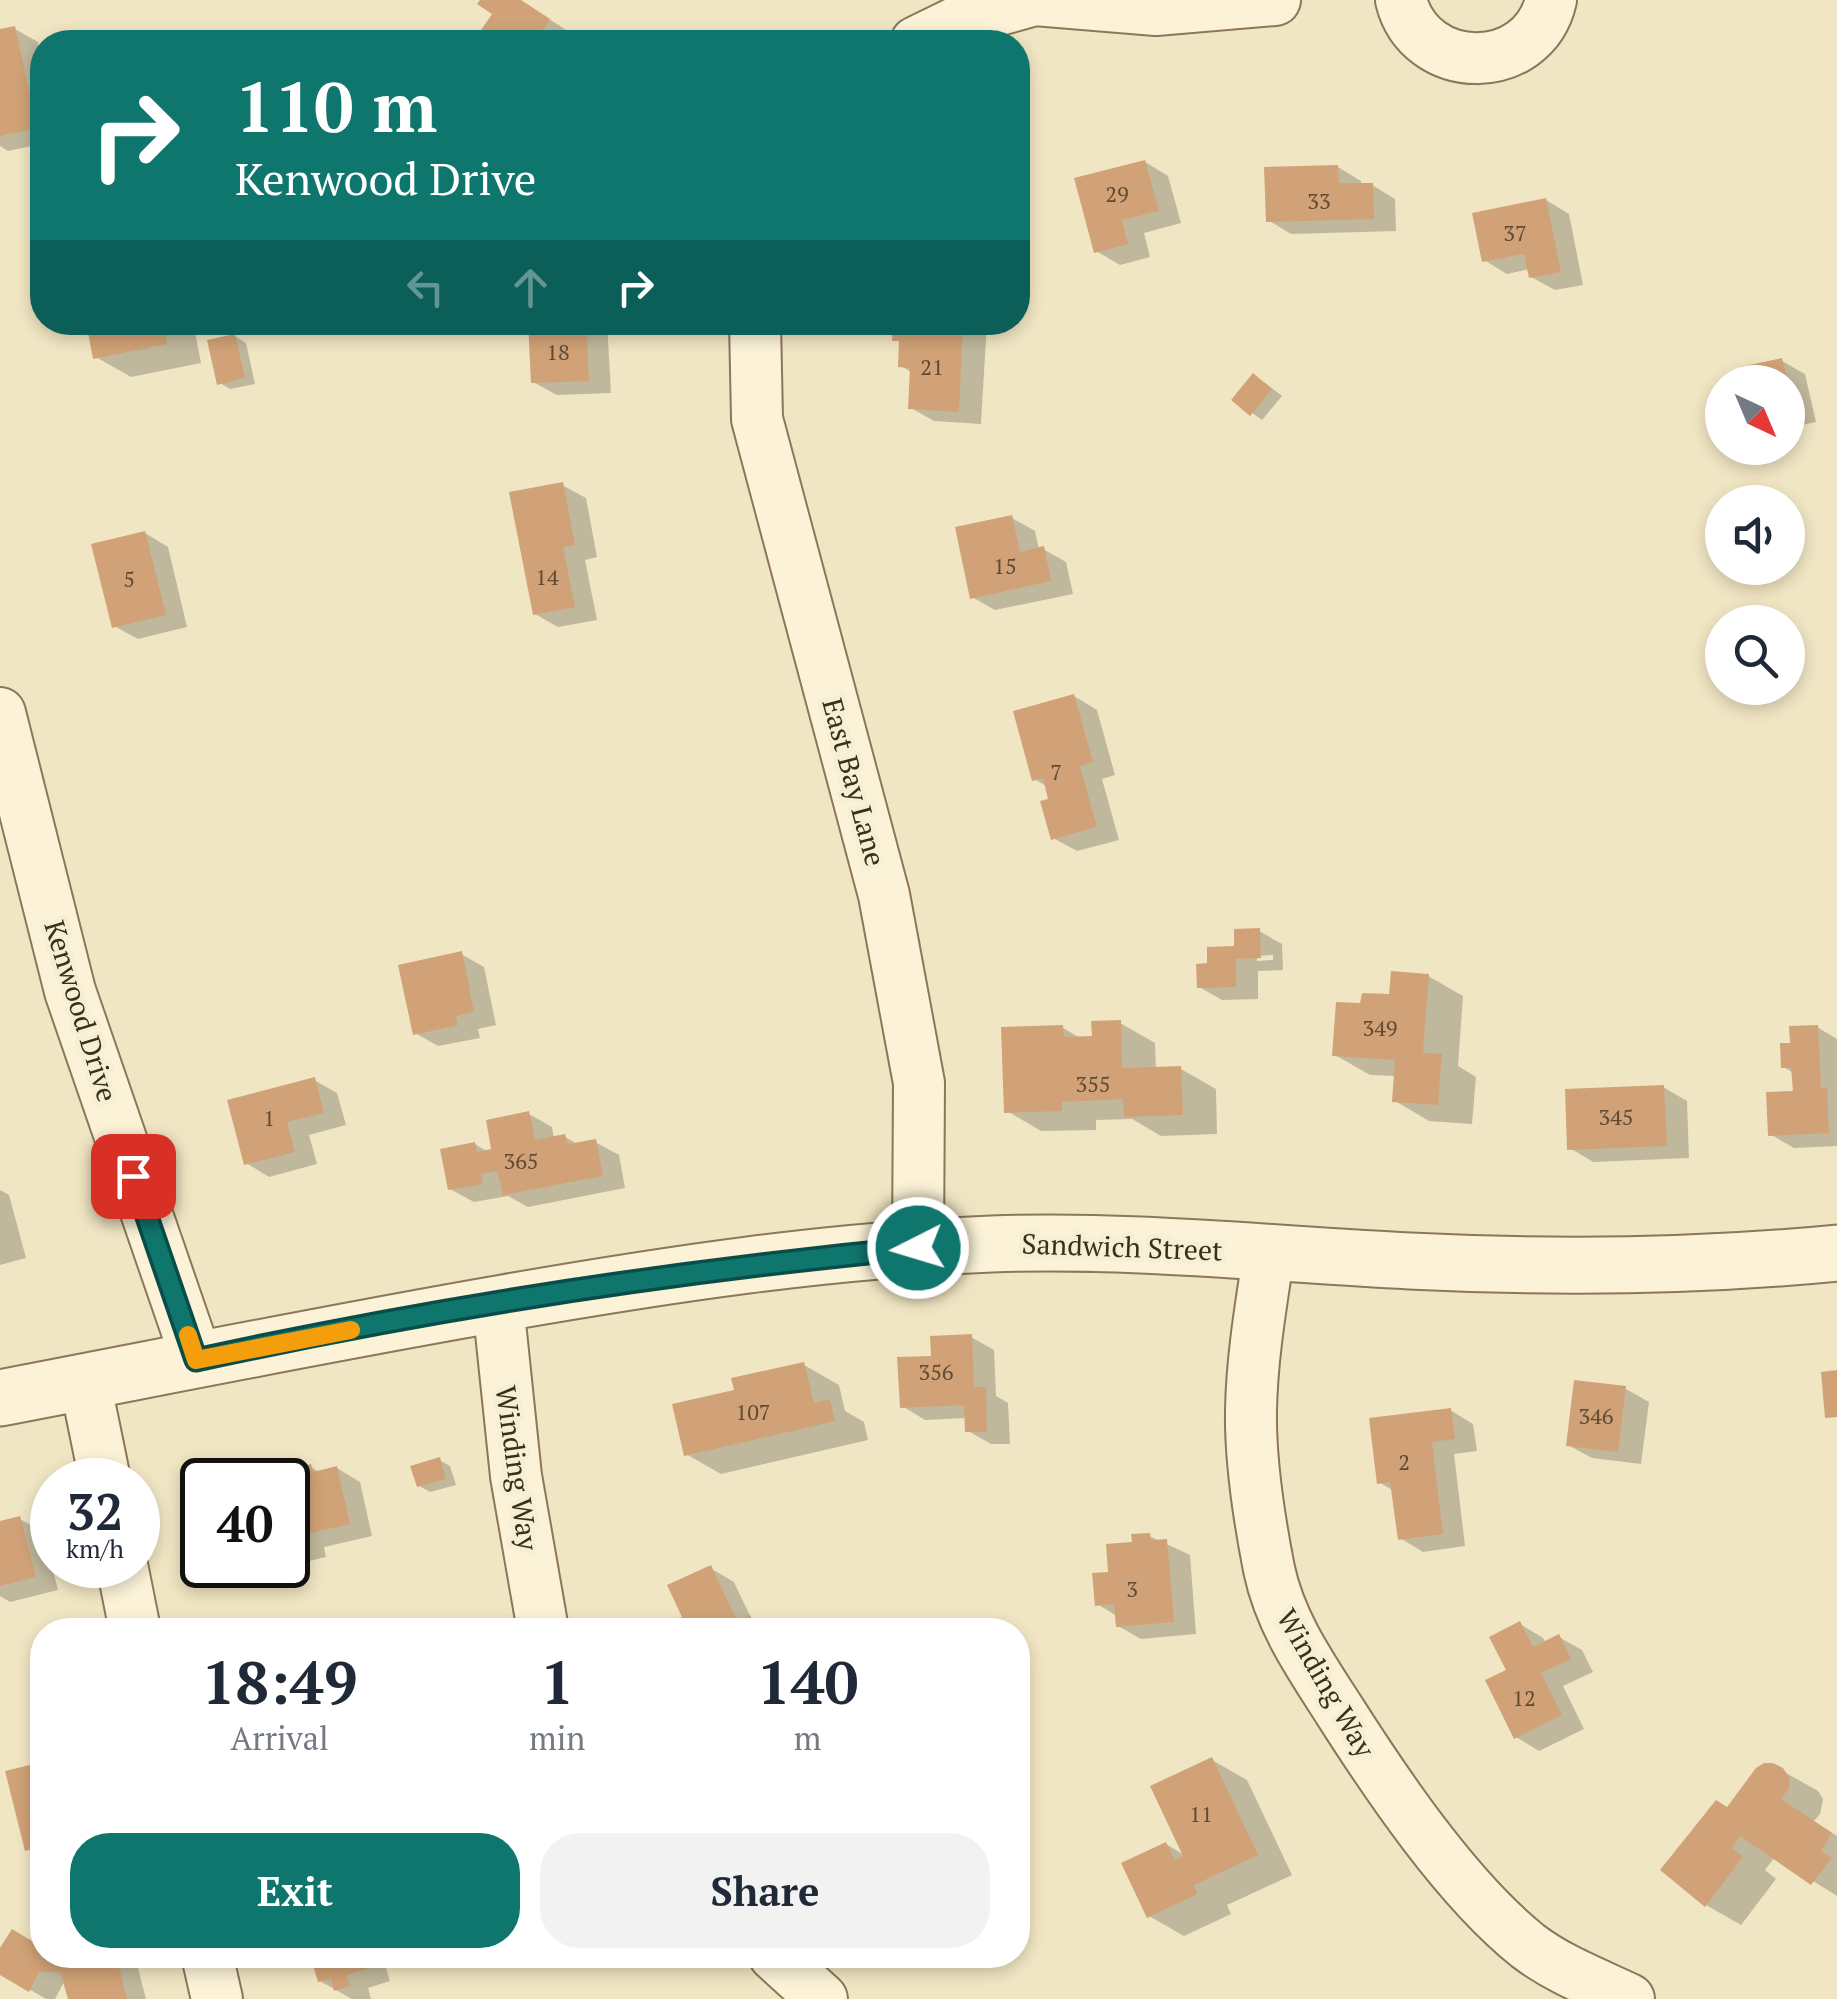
<!DOCTYPE html>
<style>
body{margin:0;font-family:"PT Serif",serif;background:#f2f2f3;color:#1f2937;height:100vh;display:flex;flex-direction:column;font-size:38px;white-space:nowrap}
*{box-sizing:border-box;margin:0}
p{font-size:32px;color:#747a83}
.icon{flex:none;width:55px;height:55px;fill:none;stroke:currentColor;stroke-width:2;stroke-linecap:round;stroke-linejoin:round}
.map{position:relative;flex:1;overflow:hidden}
.details{position:absolute;left:30px;top:1618px;width:1000px;height:350px;display:flex;flex-direction:column;background:#fff;border-radius:40px;box-shadow:0 5px 15px #0003}
.details>*{flex:none}
.banner{position:absolute;left:30px;top:30px;width:1000px;height:305px;border-radius:40px;box-shadow:0 5px 15px #0003;background:#0f766e;color:#fff;overflow:hidden}
.needle{width:65px;rotate:136deg}
.buttons{position:absolute;left:1705px;top:365px;display:grid;gap:20px}
.buttons a{display:grid;place-items:center;width:100px;height:100px;border-radius:50%;background:#fff;box-shadow:0 5px 15px #0003;font-size:50px}
.speed{position:absolute;left:30px;top:1458px;display:flex;gap:20px;font-size:50px;font-weight:700;text-align:center}
.speed>*{display:grid;place-content:center;width:130px;height:130px;border-radius:50%;background:#fff;box-shadow:0 5px 15px #0003;line-height:1}
.speed small{font-size:25px;font-weight:400}
.speed .limit{border:5px solid #111;border-radius:15px;background:#fff;color:#111}
.pin{position:absolute;display:grid;place-items:center;width:85px;height:85px;color:#fff;margin:-42px;border-radius:20px;box-shadow:0 5px 15px #0006}
.me{position:absolute;width:110px;margin:-55px;rotate:265deg;stroke-linejoin:round;filter:drop-shadow(0 0 8px #0008)}
.turn{display:flex;align-items:center;gap:35px;height:210px;padding:0 40px;font-size:45px}
.turn .icon{width:130px;height:130px;stroke-width:2.5}
.turn b{display:block;font-size:70px;line-height:85px}
.lanes{display:flex;align-items:center;height:95px;padding:0 40px;background:#0003;justify-content:center;gap:50px;direction:ltr}
.lanes .off{opacity:.35}
.eta{display:flex;justify-content:space-evenly;align-items:center;height:170px;text-align:center}
.eta b{font-size:60px;font-weight:700;line-height:70px}
.action{display:flex;gap:20px;margin-top:auto;padding:20px 40px}
.action a{flex:1;height:115px;border-radius:40px;background:#0f766e;color:#fff;font-size:40px;font-weight:700;line-height:115px;text-align:center}
.action a+a{background:#f2f2f3;color:#1f2937}
.map>svg:first-child{display:block}
.shadow{fill:#0003;fill-rule:evenodd}
.building{fill:#d1a277}
.lines{fill:none;stroke-linecap:round;stroke-linejoin:round}
.minor-casing{stroke:#8c7759;stroke-width:54}
.tertiary-casing{stroke:#8c7759;stroke-width:59}
.minor{stroke:#fbf2d7;stroke-width:50}
.tertiary{stroke:#fbf2d7;stroke-width:55}
.route-casing{stroke:#0a4d48;stroke-width:25}
.route{stroke:#0f766e;stroke-width:18}
.slow{stroke:#f59e0b;stroke-width:18}
.labels{text-anchor:middle;stroke-width:9;stroke-linejoin:round;paint-order:stroke}
.number-label{font-size:22px;fill:#604b34}
.street-label{font-size:28px;fill:#3b2e1e;stroke:#f7efd3}
</style>
<div class="map">
<svg width="1837" height="1999" viewBox="0 0 1837 1999">
<rect width="100%" height="100%" fill="#f1e6c3"/>
<!-- shadow -->
<path class="shadow" d="M483,0H520L583,41L476,42L495,13Z
M15,29L38,42L42,64V144L8,151L0,146V32Z
M1145,162L1168,176L1181,223L1144,233L1150,257L1120,265L1096,251Z
M1338,167L1361,181V186L1372,185L1395,199L1396,231L1291,234L1268,220Z
M1546,200L1569,214L1583,285L1555,290L1531,277L1530,269L1507,274L1484,260Z
M72,322H193L201,363L131,377L96,357L89,329Z
M530,322H607L611,393L557,395L533,382Z
M896,322H987L981,424L934,421L911,408L912,373L900,365L901,343L895,339Z
M235,336L246,343L255,384L230,389L220,383Z
M1782,361L1805,374L1816,422L1788,428V382H1746L1743,369Z
M1264,382L1282,396L1262,420L1234,400Z
M562,485L586,498L597,557L585,560L597,620L558,627L535,614Z
M1012,518L1035,531L1039,550L1043,549L1066,562L1073,594L995,610L972,597Z
M145,533L168,547L187,627L138,639L114,626Z
M1074,696L1097,710L1115,775L1102,779L1119,840L1077,851L1053,838L1048,787L1034,779Z
M1259,931L1282,944L1283,970L1258,971V999L1222,1000L1199,987L1209,966ZM1273,955V960L1257,961V956Z
M461,954L484,967L496,1025L478,1029L480,1038L438,1046L415,1033Z
M1428,976L1463,996L1458,1066L1476,1077L1472,1124L1429,1121L1395,1101L1396,1076L1370,1075L1335,1055L1391,997Z
M1120,1023L1155,1043L1156,1070L1181,1069L1216,1089L1217,1134L1161,1136L1132,1119L1096,1120V1130L1041,1131L1007,1111L1063,1028L1082,1039L1094,1038Z
M1817,1027L1837,1039V1146L1794,1148L1770,1134L1795,1094L1794,1073L1783,1067L1792,1045Z
M314,1080L337,1093L346,1125L309,1135L317,1164L269,1177L246,1163Z
M1663,1087L1687,1101L1689,1158L1593,1162L1570,1148Z
M529,1114L552,1127L554,1139L565,1137L579,1145L595,1142L619,1155L625,1188L528,1207L508,1196L474,1202L450,1189L475,1144L488,1152Z
M0,1190L9,1195L26,1258L0,1265Z
M971,1337L994,1350L996,1396L1008,1403L1010,1444H991L968,1431L967,1418L925,1420L902,1406L934,1359Z
M804,1365L839,1385L845,1411L864,1422L868,1440L721,1474L686,1454L737,1392Z
M1626,1389L1649,1402L1641,1464L1592,1458L1568,1445Z
M1450,1410L1473,1424L1477,1451L1454,1454L1465,1546L1423,1552L1400,1538L1392,1490L1379,1482Z
M439,1460L450,1466L456,1485L430,1492L419,1486Z
M311,1467L320,1473L337,1468L360,1482L372,1536L324,1547L326,1557L279,1568L281,1576L239,1585L216,1572L214,1565H288L287,1480Z
M20,1519L43,1532L58,1590L10,1602L0,1596V1523Z
M1149,1536L1190,1555L1196,1634L1141,1639L1118,1626L1117,1616L1097,1604L1111,1574L1135,1544Z
M710,1568L734,1582L751,1618L771,1630H681Z
M1520,1624L1543,1638L1546,1643L1559,1637L1582,1650L1593,1672L1563,1686L1584,1729L1539,1751L1516,1737L1509,1671Z
M1212,1760L1247,1780L1292,1875L1227,1905L1231,1914L1184,1936L1149,1916L1166,1844L1186,1856Z
M42,1764V1858L28,1849L8,1773Z
M1772,1765L1818,1791L1823,1799L1820,1814L1814,1821L1837,1836V1896L1775,1857L1765,1870L1776,1879L1741,1925L1706,1905L1729,1810Z
M13,1932L42,1950V1955H52L64,1963L95,1955H122L137,1964L146,1999H70L65,1980L55,1999H46L0,1972V1952Z
M312,1955H382L390,1981L368,1988L371,1999H352L320,1981Z"/>
<!-- building -->
<path class="building" d="M480,0H521L550,19L535,42H473L492,14L477,4Z
M15,26L37,128L0,136V29Z
M1145,160L1159,211L1122,220L1128,244L1094,253L1074,178Z
M1338,165L1339,183H1373L1374,219L1266,222L1264,167Z
M1546,198L1561,272L1529,278L1524,254L1482,262L1472,213Z
M42,257V304H41L32,259Z
M86,322H163L167,344L93,359Z
M528,322H586L589,381L531,383Z
M893,322H963L959,412L908,409L910,368L898,367L899,341H892Z
M235,334L245,378L217,385L207,340Z
M1782,358L1788,382H1743L1740,367Z
M1253,373L1272,389L1250,416L1231,400Z
M563,482L575,545L563,547L575,607L533,615L509,492Z
M1012,515L1020,552L1044,546L1051,581L970,599L955,527Z
M145,531L166,615L112,628L91,544Z
M1074,694L1093,762L1080,766L1097,827L1051,840L1040,801L1048,799L1043,778L1032,781L1013,711Z
M1260,928L1261,958L1236,959V987L1197,988L1196,964L1207,963V947L1234,946V929Z
M462,951L474,1012L456,1016L458,1025L413,1035L398,965Z
M1391,971L1429,974L1423,1053L1442,1054L1438,1105L1392,1102L1395,1060L1332,1056L1336,1002L1360,1003L1362,993L1389,994Z
M1121,1020L1122,1068L1181,1066L1183,1115L1124,1117L1123,1099L1062,1102V1111L1004,1113L1001,1027L1063,1025L1064,1037L1092,1036L1091,1021Z
M1818,1025L1821,1088H1827L1829,1133L1768,1136L1766,1092L1793,1091L1791,1068H1781L1780,1043H1790L1789,1026Z
M315,1077L324,1113L287,1122L295,1152L244,1165L227,1100Z
M1664,1085L1667,1146L1567,1150L1565,1089Z
M529,1111L535,1140L565,1134L568,1144L596,1139L603,1176L503,1195L497,1171L481,1174L483,1184L448,1190L440,1149L475,1142L477,1152L491,1149L486,1120Z
M972,1334L974,1387H986L987,1432H965L964,1405L900,1408L897,1357L931,1356L930,1336Z
M804,1362L814,1403L830,1399L835,1421L684,1456L672,1404L734,1390L731,1378Z
M1837,1370V1417L1825,1418L1821,1372Z
M1574,1380L1626,1386L1618,1452L1566,1446Z
M1451,1408L1455,1439L1432,1442L1443,1534L1398,1540L1390,1482L1377,1484L1369,1418Z
M440,1457L446,1479L417,1487L410,1466Z
M311,1464L313,1472L337,1466L350,1524L302,1535L305,1545L288,1549V1480L284,1470Z
M20,1516L36,1577L0,1586V1521Z
M1150,1533L1151,1540L1167,1539L1174,1622L1116,1627L1114,1604L1095,1606L1092,1573L1108,1572L1106,1544L1132,1542L1131,1534Z
M711,1565L737,1621L750,1615L757,1630H679L674,1620L682,1617L667,1585Z
M1520,1621L1533,1647L1559,1634L1571,1659L1541,1673L1562,1715L1514,1739L1485,1680L1506,1670L1489,1637Z
M1212,1757L1258,1855L1194,1885L1197,1894L1147,1918L1121,1863L1166,1842L1175,1860L1183,1856L1150,1786Z
M42,1762V1847L25,1851L5,1771Z
M1764,1763H1773L1783,1768L1789,1777V1788L1781,1799L1832,1833L1821,1851L1832,1858L1811,1885L1740,1836L1732,1848L1743,1857L1705,1907L1660,1870L1716,1800L1727,1807L1756,1768Z
M12,1929L42,1947V1955H56L64,1960L84,1955H116L127,1999H68L60,1972H39L29,1992L0,1975V1948Z
M310,1955H364L368,1969L346,1975L350,1986L334,1991L331,1979L318,1982Z"/>
<g class="lines">
<defs>
<path id="minor" d="M1401,0C1420,77 1533,78 1551,0
M916,42L959,21L1035,0L1156,10L1275,0
M755,322L757,419L884,895L919,1083L918,1248
M0,713L70,991L197,1360
M1269,1252C1261,1305 1252,1357 1251,1410C1250,1462 1259,1518 1269,1569C1280,1622 1310,1665 1339,1710C1388,1787 1457,1889 1528,1946C1558,1969 1595,1983 1629,1999
M498,1304L516,1476L543,1630
M85,1382L105,1480
M122,1565L135,1630
M207,1955L217,1999
M774,1955L822,1999"/>
<path id="tertiary" d="M0,1398C167,1366 335,1332 503,1303C664,1275 828,1250 992,1244C1131,1239 1270,1254 1410,1261C1552,1268 1695,1267 1837,1253"/>
</defs>
<!-- minor casing -->
<use href="#minor" class="minor-casing"/>
<!-- tertiary casing -->
<use href="#tertiary" class="tertiary-casing"/>
<!-- minor -->
<use href="#minor" class="minor"/>
<!-- tertiary -->
<use href="#tertiary" class="tertiary"/>
</g>
<g class="lines">
<defs>
<path id="route" d="M133,1176L196,1360C434,1308 676,1271 918,1248"/>
</defs>
<!-- route casing -->
<use href="#route" class="route-casing"/>
<!-- route -->
<use href="#route" class="route"/>
<!-- slow -->
<path class="slow" d="M188,1335L196,1360L351,1330"/>
</g>
<g class="labels">
<!-- number labels -->
<g class="number-label">
<text x="1117" y="202">29</text>
<text x="1319" y="209">33</text>
<text x="1515" y="241">37</text>
<text x="558" y="360">18</text>
<text x="932" y="375">21</text>
<text x="1005" y="574">15</text>
<text x="547" y="585">14</text>
<text x="129" y="587">5</text>
<text x="1056" y="780">7</text>
<text x="1380" y="1036">349</text>
<text x="1093" y="1092">355</text>
<text x="1616" y="1125">345</text>
<text x="269" y="1126">1</text>
<text x="521" y="1169">365</text>
<text x="936" y="1380">356</text>
<text x="753" y="1420">107</text>
<text x="1596" y="1424">346</text>
<text x="1404" y="1470">2</text>
<text x="1132" y="1597">3</text>
<text x="1524" y="1706">12</text>
<text x="1201" y="1822">11</text>
</g>
<!-- street labels -->
<g class="street-label">
<text transform="translate(854 782) rotate(75)" y="10">East Bay Lane</text>
<text transform="translate(81 1011) rotate(73)" y="10">Kenwood Drive</text>
<text transform="translate(1122 1247) rotate(2)" y="10">Sandwich Street</text>
<text transform="translate(517 1468) rotate(82)" y="10">Winding Way</text>
<text transform="translate(1326 1683) rotate(60)" y="10">Winding Way</text>
</g>
</g>
</svg>
<div class="buttons">
<a><svg class="needle" viewBox="-14 -14 28 28"><path d="M0-13l5 13h-10z" fill="#e53935"/><path d="M0 13l5-13h-10z" fill="#747a83"/></svg></a>
<a><svg class="icon" aria-label="sound" viewBox="0 0 24 24"><path d="M4 9h4l5-4v14l-5-4H4zM17 9q2 3 0 6"/></svg></a>
<a><svg class="icon" aria-label="search" viewBox="0 0 24 24"><circle cx="10" cy="10" r="6"/><path d="M15 15l6 6"/></svg></a>
</div>
<div class="speed"><div>32<small>km/h</small></div><div class="limit">40</div></div>
<div class="pin" style="left:133px;top:1176px;background:#d93025"><svg class="icon" aria-label="arrive" viewBox="0 0 24 24"><path d="M6 21V4h12l-3 4 3 4H6"/></svg></div>
<svg class="me" style="left:918px;top:1248px" viewBox="-20 -20 40 40"><circle r="17" fill="#0f766e" stroke="#fff" stroke-width="3"/><path d="M0-11L8 9 0 5-8 9z" fill="#fff"/></svg>
<div class="banner">
<div class="turn"><svg class="icon" aria-label="right" viewBox="0 0 24 24"><path d="M7 20v-9h11M14 6l5 5-5 5"/></svg><div><b>110 m</b>Kenwood Drive</div></div>
<div class="lanes"><svg class="icon off" aria-label="left" viewBox="0 0 24 24"><path d="M17 20v-9H6M10 6l-5 5 5 5"/></svg><svg class="icon off" aria-label="ahead" viewBox="0 0 24 24"><path d="M12 20V5M6 11l6-6 6 6"/></svg><svg class="icon" aria-label="right" viewBox="0 0 24 24"><path d="M7 20v-9h11M14 6l5 5-5 5"/></svg></div>
</div>
<section class="details">
<div class="eta">
<div><b>18:49</b><p>Arrival</p></div>
<div><b>1</b><p>min</p></div>
<div><b>140</b><p>m</p></div>
</div>
<div class="action"><a>Exit</a><a>Share</a></div>
</section>
</div>
